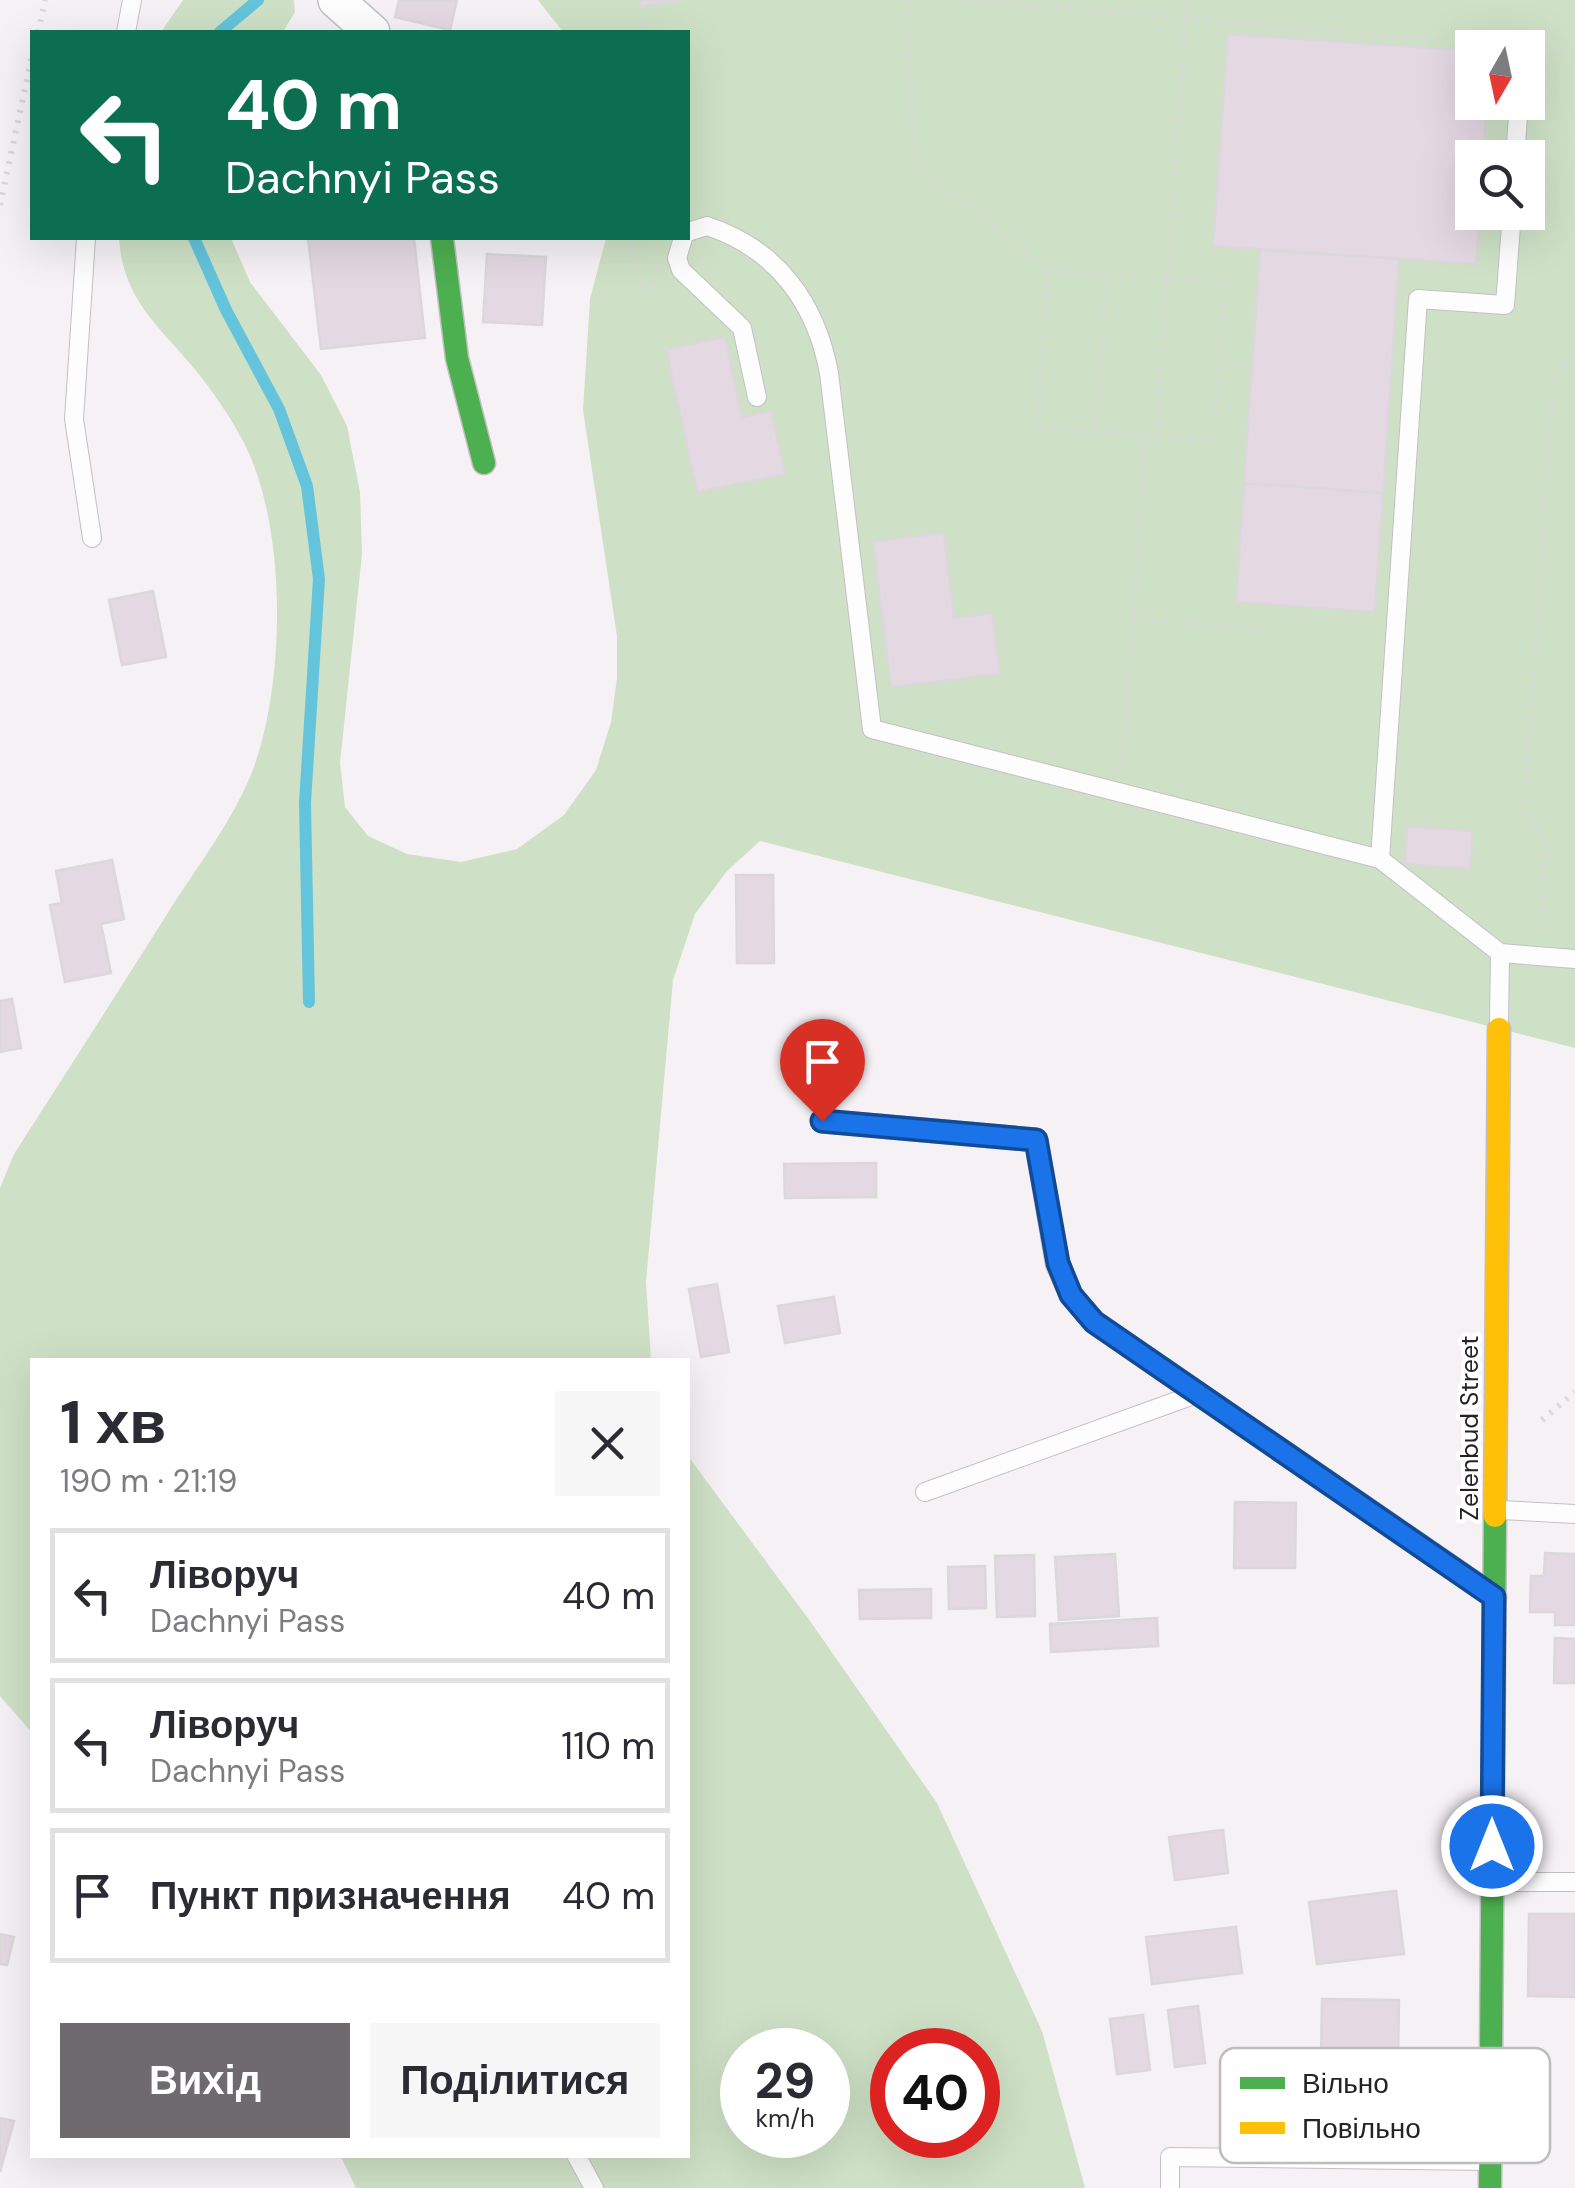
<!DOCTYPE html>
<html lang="uk">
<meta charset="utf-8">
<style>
body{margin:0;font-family:"DM Sans",sans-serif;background:#f7f7f7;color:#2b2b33;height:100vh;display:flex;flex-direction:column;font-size:38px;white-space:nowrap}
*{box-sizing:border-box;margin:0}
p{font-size:32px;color:#7c7c81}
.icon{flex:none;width:55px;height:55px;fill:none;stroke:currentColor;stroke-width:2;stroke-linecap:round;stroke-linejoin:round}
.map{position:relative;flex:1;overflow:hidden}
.side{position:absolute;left:30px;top:1358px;width:660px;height:800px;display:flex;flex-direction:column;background:#fff;border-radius:0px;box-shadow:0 10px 40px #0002}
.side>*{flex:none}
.hud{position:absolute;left:30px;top:30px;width:660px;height:210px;border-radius:0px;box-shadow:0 10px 40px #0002;background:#0b6e4f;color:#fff;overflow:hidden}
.needle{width:65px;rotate:189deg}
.tools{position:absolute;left:1455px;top:30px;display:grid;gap:20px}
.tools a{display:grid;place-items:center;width:90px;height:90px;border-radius:0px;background:#fff;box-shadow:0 10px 40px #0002;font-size:50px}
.speed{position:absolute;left:720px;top:2028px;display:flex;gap:20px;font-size:50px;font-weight:700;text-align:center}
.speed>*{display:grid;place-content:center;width:130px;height:130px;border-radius:50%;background:#fff;box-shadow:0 10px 40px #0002;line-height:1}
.speed small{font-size:25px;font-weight:400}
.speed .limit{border:15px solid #d22;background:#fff;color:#111}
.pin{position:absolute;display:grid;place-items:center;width:85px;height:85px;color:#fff;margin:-102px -42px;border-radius:50% 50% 50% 0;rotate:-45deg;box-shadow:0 0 10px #0007}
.pin .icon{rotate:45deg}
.me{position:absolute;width:110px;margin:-55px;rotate:0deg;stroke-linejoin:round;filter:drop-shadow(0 0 8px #0008)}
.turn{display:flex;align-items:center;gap:35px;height:210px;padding:0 30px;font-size:45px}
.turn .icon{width:130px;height:130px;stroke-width:2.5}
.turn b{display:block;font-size:70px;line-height:85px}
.round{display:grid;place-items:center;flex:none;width:105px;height:105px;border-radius:0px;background:#f7f7f7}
.head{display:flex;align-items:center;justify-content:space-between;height:170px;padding:0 30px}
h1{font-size:60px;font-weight:700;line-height:75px}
.primary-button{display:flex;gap:20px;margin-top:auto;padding:20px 30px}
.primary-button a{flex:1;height:115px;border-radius:0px;background:#6e6a6d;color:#fff;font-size:40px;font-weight:700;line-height:115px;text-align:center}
.primary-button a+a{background:#f7f7f7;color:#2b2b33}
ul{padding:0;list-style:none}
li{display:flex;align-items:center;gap:30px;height:135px;margin:0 20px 15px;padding:0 10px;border:5px solid #e1e1e2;border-radius:0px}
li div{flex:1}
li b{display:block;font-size:38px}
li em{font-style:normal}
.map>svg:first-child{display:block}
.green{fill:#cee1c6;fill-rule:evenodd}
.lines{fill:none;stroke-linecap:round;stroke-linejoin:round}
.stream{stroke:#64c4dc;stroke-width:12}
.building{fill:#e4d9e3;stroke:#dbd7da;stroke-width:2.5}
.lane-casing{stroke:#c3c0c2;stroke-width:20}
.street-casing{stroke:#c3c0c2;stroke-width:38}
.fast-casing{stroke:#c3c0c2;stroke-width:25}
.slow-casing{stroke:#c3c0c2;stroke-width:25}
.path{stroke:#d8d8d8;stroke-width:6;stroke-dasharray:2.5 8;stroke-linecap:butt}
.lane{stroke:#fefdfe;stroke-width:18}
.street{stroke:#fefdfe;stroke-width:35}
.fast{stroke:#4caf50;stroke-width:22}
.slow{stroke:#ffc107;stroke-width:22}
.route-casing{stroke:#114b97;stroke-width:25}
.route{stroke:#1a73e8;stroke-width:18}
.labels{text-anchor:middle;stroke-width:8;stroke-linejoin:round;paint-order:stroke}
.street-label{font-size:25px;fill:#242224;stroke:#fff}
.key{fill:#fff;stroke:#bdbdbd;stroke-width:2.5}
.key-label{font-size:28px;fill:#242224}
</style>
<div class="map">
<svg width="1575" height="2188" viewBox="0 0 1575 2188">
<rect width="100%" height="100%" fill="#f6f1f5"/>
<!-- green -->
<path class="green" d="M183,0H294L295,12L283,32H161Z
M538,0H1575V1048L760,841L727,871L695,914L673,980L646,1282L651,1360H32V1733L0,1696V1188L14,1154C66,1073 118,992 169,911C198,865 235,818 254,767C285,680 287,532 246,447C235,424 217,398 201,377C164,329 123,304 119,238H231L250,282L321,375L347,426L360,492L362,554L340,763L345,807L368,836L407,854L461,862L517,849L564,815L596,770L611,722L617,678V636L583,410L590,299L606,238H688V32H563ZM1472,48H1528V102H1472ZM1472,158H1528V212H1472Z
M688,1456L810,1621L937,1803L1042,2031L1085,2188H356L340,2155H688ZM742,2050H828V2135H742ZM892,2050H978V2135H892Z"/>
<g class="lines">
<!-- stream -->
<path class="stream" d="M220,32L258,0
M194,238L226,310L279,409L307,486L319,579L305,803L309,1002"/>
</g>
<!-- building -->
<path class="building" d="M399,0H457L450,30L395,17Z
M640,0H685L641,6Z
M1228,34L1472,51V102H1487L1483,158H1472V212H1480L1476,264L1213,246Z
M308,238H414L425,338L321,349Z
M1260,250L1399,259L1383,493L1244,483Z
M487,254L546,257L542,325L483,322Z
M725,337L742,417L771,411L785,474L697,492L666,349Z
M1244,483L1383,493L1375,612L1236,602Z
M944,533L954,618L992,613L1000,674L891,687L873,541Z
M153,591L166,657L122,665L109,600Z
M1407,826L1473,831L1470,869L1405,864Z
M112,860L124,919L101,924L111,973L65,982L50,905L62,903L56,871Z
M736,875H773L774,963H737Z
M12,999L21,1048L0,1052V1001Z
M876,1163V1197L785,1198L784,1164Z
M717,1284L729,1352L701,1357L689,1289Z
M834,1297L840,1333L785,1343L778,1306Z
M1235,1502L1296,1503L1295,1568H1234Z
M1545,1553L1575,1554V1625H1555V1612H1530L1531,1576H1544Z
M1115,1554L1119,1616L1059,1620L1055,1557Z
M1034,1555L1035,1616L997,1617L995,1556Z
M985,1566L986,1608L949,1609L948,1567Z
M931,1589V1618L860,1619L859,1590Z
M1157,1618L1158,1646L1051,1652L1050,1624Z
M1555,1638L1575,1639V1683H1554Z
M1223,1830L1228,1873L1175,1880L1169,1837Z
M1396,1891L1404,1954L1317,1964L1309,1902Z
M1529,1914H1575V1997L1528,1996Z
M1236,1927L1242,1973L1152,1984L1146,1937Z
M0,1934L14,1937L7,1965L0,1964Z
M1322,1999L1399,2000L1398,2062L1321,2061Z
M1198,2006L1205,2063L1175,2067L1168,2010Z
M1143,2015L1150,2070L1117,2074L1110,2019Z
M0,2118L14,2121L0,2172Z"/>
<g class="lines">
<defs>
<path id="lane" d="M126,32L132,0
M1515,158L1519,102
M688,232L707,226C777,249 816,303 829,373L872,729L1380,859L1500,953L1575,959
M86,238L74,419L92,538
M683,238L677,258L681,270L742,328L757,397
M1380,859L1418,299L1505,305L1512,212
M1499,1024L1500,953
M925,1492L1188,1397
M1501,1510L1575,1514
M1498,1882H1575
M576,2155L594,2188
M1170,2188V2157L1489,2161"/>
<path id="street" d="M336,0L372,32"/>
<path id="fast" d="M442,238L457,358L484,463
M822,1121L1036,1140L1057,1263L1071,1295L1094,1322L1495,1597
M1490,2188L1495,1516"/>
<path id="slow" d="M1495,1516L1499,1029"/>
</defs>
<!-- lane casing -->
<use href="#lane" class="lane-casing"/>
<!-- street casing -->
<use href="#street" class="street-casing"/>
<!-- fast casing -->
<use href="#fast" class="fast-casing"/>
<!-- slow casing -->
<use href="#slow" class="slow-casing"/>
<!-- path -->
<path class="path" d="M906,0L914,163L1048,271L1225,283L1214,440L1037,427L1048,271
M964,0L1575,51
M38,32L45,0
M639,32L649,15
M0,205L32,56
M630,238L641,288L657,285
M1219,364L1252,366
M1096,432L1107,275
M1157,435L1187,0
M1133,619L1264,630
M1123,768L1146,435
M1541,930L1547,840L1524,813L1554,378L1575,349
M1542,1420L1575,1392"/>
<!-- lane -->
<use href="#lane" class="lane"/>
<!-- street -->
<use href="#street" class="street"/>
<!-- fast -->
<use href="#fast" class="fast"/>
<!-- slow -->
<use href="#slow" class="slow"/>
</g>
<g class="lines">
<defs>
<path id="route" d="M822,1121L1036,1140L1058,1263L1071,1295L1094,1322L1494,1597L1492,1846"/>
</defs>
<!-- route casing -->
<use href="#route" class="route-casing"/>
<!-- route -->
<use href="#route" class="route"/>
</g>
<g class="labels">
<!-- street labels -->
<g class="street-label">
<text transform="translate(1469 1428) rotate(-90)" y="9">Zelenbud Street</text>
</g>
</g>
<!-- legend -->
<rect x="1220" y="2048" width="330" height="115" rx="15" class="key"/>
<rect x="1240" y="2077" width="45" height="12" fill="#4caf50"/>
<rect x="1240" y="2122" width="45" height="12" fill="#ffc107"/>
<g class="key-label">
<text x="1302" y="2093">Вільно</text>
<text x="1302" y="2138">Повільно</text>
</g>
</svg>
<div class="tools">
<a><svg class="needle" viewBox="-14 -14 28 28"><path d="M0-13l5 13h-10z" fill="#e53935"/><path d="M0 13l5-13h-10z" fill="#7c7c81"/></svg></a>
<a><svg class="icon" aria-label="search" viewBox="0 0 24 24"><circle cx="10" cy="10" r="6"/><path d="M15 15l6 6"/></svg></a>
</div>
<div class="speed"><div>29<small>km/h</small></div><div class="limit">40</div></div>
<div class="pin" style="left:822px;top:1121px;background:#d93025"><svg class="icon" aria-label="arrive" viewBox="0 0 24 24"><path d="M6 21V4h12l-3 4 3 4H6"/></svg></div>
<svg class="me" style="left:1492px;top:1846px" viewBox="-20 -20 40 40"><circle r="17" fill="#1a73e8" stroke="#fff" stroke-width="3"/><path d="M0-11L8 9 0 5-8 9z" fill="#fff"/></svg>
<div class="hud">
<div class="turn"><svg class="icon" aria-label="left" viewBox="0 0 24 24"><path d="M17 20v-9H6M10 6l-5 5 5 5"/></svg><div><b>40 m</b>Dachnyi Pass</div></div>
</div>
<section class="side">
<div class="head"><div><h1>1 хв</h1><p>190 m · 21:19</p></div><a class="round"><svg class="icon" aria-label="close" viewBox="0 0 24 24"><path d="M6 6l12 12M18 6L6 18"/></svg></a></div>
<ul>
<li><svg class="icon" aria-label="left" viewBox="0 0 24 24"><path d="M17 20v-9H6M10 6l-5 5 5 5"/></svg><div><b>Ліворуч</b><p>Dachnyi Pass</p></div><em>40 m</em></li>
<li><svg class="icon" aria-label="left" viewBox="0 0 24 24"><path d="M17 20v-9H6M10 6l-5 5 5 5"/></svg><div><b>Ліворуч</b><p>Dachnyi Pass</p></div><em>110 m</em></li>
<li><svg class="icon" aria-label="arrive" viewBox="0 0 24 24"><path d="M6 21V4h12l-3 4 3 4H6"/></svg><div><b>Пункт призначення</b></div><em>40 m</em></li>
</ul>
<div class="primary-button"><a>Вихід</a><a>Поділитися</a></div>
</section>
</div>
